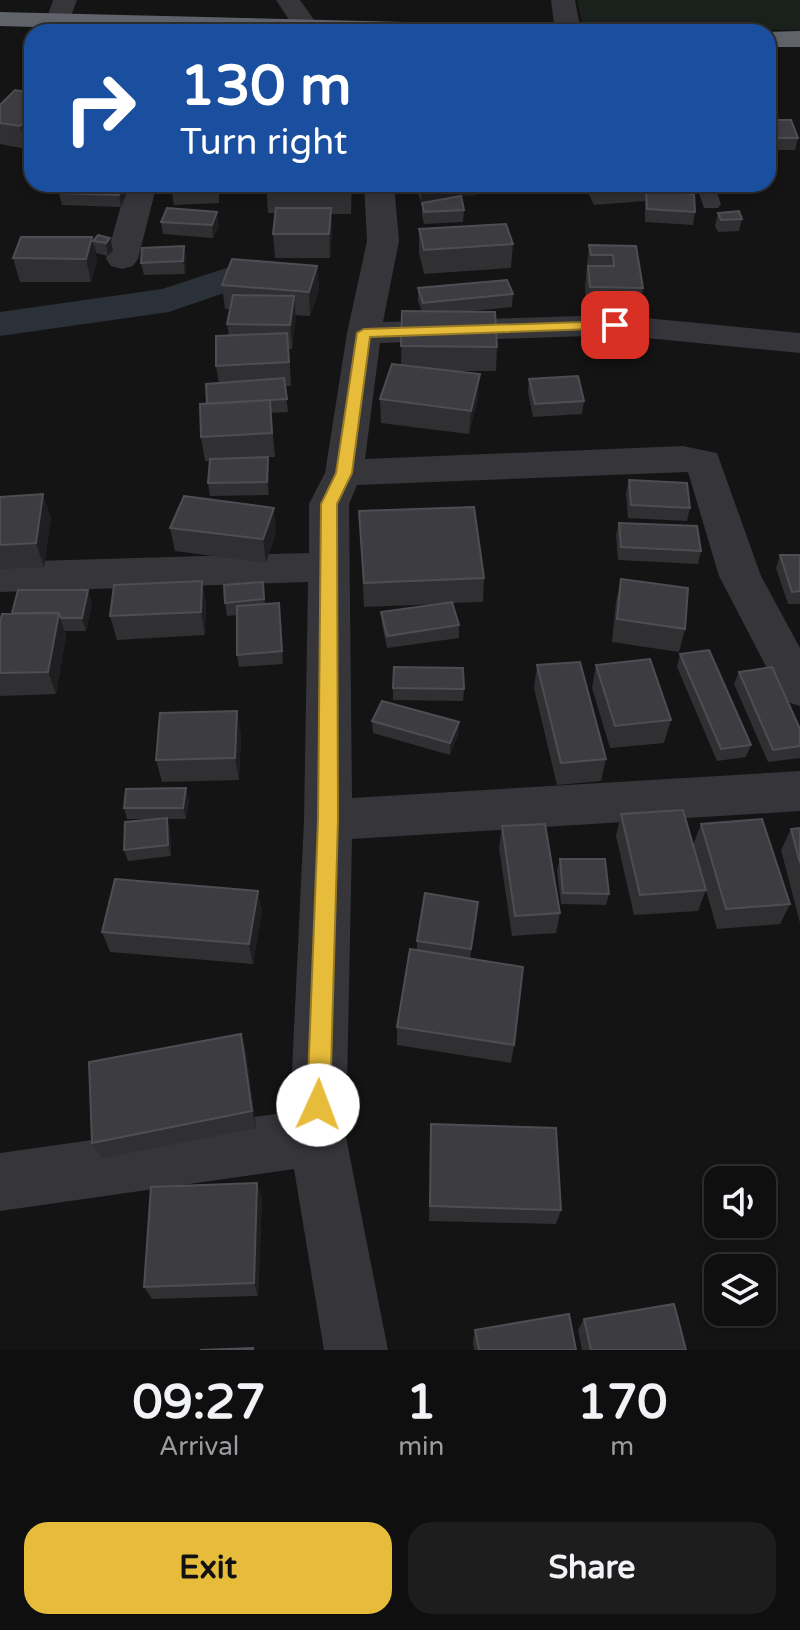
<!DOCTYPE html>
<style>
body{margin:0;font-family:"Varela Round",sans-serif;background:#1d1d1e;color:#f1f3f6;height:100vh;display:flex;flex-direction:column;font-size:30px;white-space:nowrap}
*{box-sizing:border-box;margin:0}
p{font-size:26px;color:#9b9c9f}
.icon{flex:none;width:44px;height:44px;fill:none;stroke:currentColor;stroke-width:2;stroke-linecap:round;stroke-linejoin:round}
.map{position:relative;height:1350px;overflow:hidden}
.panel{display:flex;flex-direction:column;background:#0f0f10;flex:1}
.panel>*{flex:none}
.banner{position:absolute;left:24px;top:24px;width:752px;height:168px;border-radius:24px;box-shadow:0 4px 12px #0003,0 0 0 2px #2f2f30;background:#1a4fa0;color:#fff;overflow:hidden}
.controls{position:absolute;left:704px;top:1166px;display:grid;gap:16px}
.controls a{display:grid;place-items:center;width:72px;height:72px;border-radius:16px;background:#0f0f10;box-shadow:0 4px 12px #0003,0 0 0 2px #2f2f30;font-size:40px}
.pin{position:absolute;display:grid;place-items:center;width:68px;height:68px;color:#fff;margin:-34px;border-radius:16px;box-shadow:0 4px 12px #0006}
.me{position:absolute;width:88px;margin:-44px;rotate:2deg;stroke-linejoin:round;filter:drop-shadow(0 0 6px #0008)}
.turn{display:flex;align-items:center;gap:28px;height:168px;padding:0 24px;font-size:36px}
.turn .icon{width:104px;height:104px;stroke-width:2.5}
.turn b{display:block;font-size:56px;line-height:68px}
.eta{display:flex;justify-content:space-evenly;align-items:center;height:136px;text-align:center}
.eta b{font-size:48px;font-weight:800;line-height:56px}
.cta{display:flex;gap:16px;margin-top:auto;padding:16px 24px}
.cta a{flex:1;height:92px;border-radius:24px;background:#e7bc3a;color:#111;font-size:32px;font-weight:800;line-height:92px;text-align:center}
.cta a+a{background:#1d1d1e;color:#f1f3f6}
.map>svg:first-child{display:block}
.green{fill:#1a201c}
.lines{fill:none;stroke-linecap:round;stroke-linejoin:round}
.canal{fill:#2b3138;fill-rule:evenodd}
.lane{fill:#35353a;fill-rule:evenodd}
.street{fill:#35353a;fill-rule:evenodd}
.highway{fill:#61636b;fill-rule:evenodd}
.wall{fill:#303033}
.shaded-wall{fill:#1f1f21}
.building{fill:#3d3d41;stroke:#4d4e53;stroke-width:2}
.route{fill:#e7bc3a;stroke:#967a26;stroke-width:2}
</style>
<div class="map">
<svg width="800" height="1350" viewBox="0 0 800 1350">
<rect width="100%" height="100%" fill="#141415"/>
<!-- green -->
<path class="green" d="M577,0H800V30L583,26Z"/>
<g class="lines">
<!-- canal -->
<path class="canal" d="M236,265L250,268L255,276L250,284L169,312L0,336V312L162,289Z"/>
<!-- lane -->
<path class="lane" d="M696,184H714L721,204L718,208H704Z"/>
<!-- street -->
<path class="street" d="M53,0H77L67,26H49L46,21Z
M276,0H300L319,27L315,32H297Z
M551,0H575L581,32H555Z
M97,15L106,18L110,23L102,32H75L88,18Z
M127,184H157L138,259L133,266L122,269L111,266L106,259Z
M364,184H394L399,241L383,322L615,315L800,333V353L615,335L380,343L365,459L683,446L717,453L761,576L800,648V706L784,701L719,576L688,472L357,485L349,504L352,798L800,771V811L352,839L346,1137L388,1350H324L294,1169L0,1211V1153L290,1112L304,820L308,582L0,592V562L309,553V504L325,473L347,333L367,241Z"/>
<!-- highway -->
<path class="highway" d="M0,12L485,24L494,27L498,32H204L0,26Z
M800,31V47H768V32H765Z"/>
</g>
<!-- wall -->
<path class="wall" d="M15,90L26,149L0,144V105Z
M770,120L798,138L795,150H773L768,136Z
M63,184H126L124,189L126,195L121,207L62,205L59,193Z
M266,184H352L351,214H331L332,232L330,258H275L273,234L275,213H268Z
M417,184H477L476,195L461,197L464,210L463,222L424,224L422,215V203L446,199L421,202L417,190Z
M584,184H651L650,192L695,212L693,225L645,222V201L594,205Z
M219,189V203L174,205L172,193Z
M718,213L742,219L739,231L718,232L715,226Z
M161,222L219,225L213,238L163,234Z
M419,229L513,244L511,268L424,274L419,253Z
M98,235L113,250L108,256L96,253L93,241Z
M92,237L97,261L91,282H20L13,258Z
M589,245L636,246L643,288L639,312L587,311L585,289Z
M184,246L186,259L185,274L144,275L141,263Z
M317,266L319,290L310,316L295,315L292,349H289L291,386H285L288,412L271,413L275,457H268L269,495L210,496L208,483L209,461H205L201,437L207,404L219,383L216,366L229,336L227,324L230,309H225L222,285Z
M418,288L513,294L512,307L462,312L497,347L496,371H450L478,398L469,434L381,423L380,399L401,365L402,311L422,312L418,301Z
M529,379L584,401L582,414L533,417L528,392Z
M629,480L690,508L687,521L628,518L626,493Z
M0,497L51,518L44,567L0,569Z
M359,511L484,578L483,602L453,603L459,625V638L387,648L382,624L381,612L441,604L364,607Z
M619,523L701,551L698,564L618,560L616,535Z
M170,528L276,532L266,563L175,551Z
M780,555H800V604H788L776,568Z
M621,579L685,629L679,652L612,642L616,602Z
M202,581L206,604L205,635L117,640L110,616Z
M263,582L265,604L280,616L283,664L239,667L237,655V615L227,616L225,603Z
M92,603L86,631H65L66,636L56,694L0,696V622Z
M680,654L751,745L746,757L717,761L677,667Z
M537,665L606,759L601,781L557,785L534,688Z
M596,665L671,720L664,743L610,748L592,688Z
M739,672L800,729V758L768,762L734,684Z
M393,688L464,689L463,701L393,700Z
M372,721L459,722L458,734L450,755L373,733Z
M241,734L239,780L162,782L156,760Z
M189,800L186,819H167L170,830L171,856L128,861L124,850L155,819H127L124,808Z
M621,814L706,890L698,911L634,915L616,836Z
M701,824L790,904L780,924L717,929L693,845Z
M502,826L560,913L556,933L512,936L499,848Z
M800,828V923L781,850L791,829Z
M560,859L609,894L606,905L561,904L557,870Z
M478,902L470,959L514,1045L511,1063L397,1045V1027L417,950V941Z
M262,911L253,964L110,952L102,932Z
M241,1034L246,1052L256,1128L102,1158L92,1143Z
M431,1124L561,1210L556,1224L429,1221Z
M262,1197L258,1296L152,1299L144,1287Z
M584,1319L686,1350H582L578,1330Z
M475,1330L576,1350H474L473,1341Z"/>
<!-- shaded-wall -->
<path class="shaded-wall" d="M32,114V142L26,149L20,126Z
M123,184H126L124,189L126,195L121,207L119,195Z
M351,184H352V194L351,214Z
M466,184H477L476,195L421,202V189Z
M331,208L332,232L330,258L329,234Z
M217,212L219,225L213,238L212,225Z
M92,237L97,261L91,282L86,259Z
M110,238L113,250L108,256L106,243Z
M184,246L186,259L185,274L183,261Z
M317,266L319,290L310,316L309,292Z
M294,296L296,320L292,349L290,325Z
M480,374L478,398L469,434L471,411Z
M268,457L269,470V495L267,482Z
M43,494L51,518L44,567L36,543Z
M274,508L276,532L266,563L263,539Z
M202,581L206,604L205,635L201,612Z
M88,590L92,603L86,631L82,618Z
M59,613L66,636L56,694L48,672Z
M237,711L241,734L239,780L235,758Z
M459,722L458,734L450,755V743Z
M186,788L189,800L186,819L183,808Z
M167,818L170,830L171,856L168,845Z
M258,891L262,911L253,964L249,944Z
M241,1034L246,1052L256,1128L252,1111Z
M257,1183L262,1197L258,1296L254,1283Z"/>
<!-- building -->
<path class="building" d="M31,87L32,114L20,126L0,123V105L15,90L26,92Z
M770,120H791L798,138H776Z
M63,184H123L119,195L59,193Z
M173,184H218L217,191L172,193Z
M266,184H351V190H266Z
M419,184H466L421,189Z
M646,191L694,194L695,212L647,209Z
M461,196L464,210L424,212L422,203Z
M167,208L217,212L212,225L161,222Z
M276,208H331L329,234H273Z
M739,211L742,219L721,220L718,213Z
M506,224L513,244L424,250L419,229Z
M98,235L110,238L106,243L93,241Z
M21,237H92L86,259L13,258Z
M589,245L636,246L643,288L590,287L588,266H614L613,255H591Z
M184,246L183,261L141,263L142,248Z
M232,259L317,266L309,292L222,285Z
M507,280L513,294L423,303L418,288Z
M233,295L294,296L290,325L227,324Z
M402,311L495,312L497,347L401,346Z
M287,333L289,362L216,366V336Z
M392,364L480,374L471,411L380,399Z
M578,376L584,401L535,404L529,379Z
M284,378L287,399L207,404L206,384Z
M270,400L272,433L201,437L200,404Z
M268,457L267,482L208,483L210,459Z
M629,480L687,483L690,508L631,505Z
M43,494L36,543L0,545V497Z
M184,496L274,508L263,539L170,528Z
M474,507L484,578L364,583L359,511Z
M619,523L697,526L701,551L621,547Z
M780,555H800V591L792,592Z
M621,579L688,588L685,629L617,619Z
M202,581L201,612L110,616L114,585Z
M263,582L264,599L225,603L224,585Z
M18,590H88L82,618H61L59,613H12Z
M452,602L459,625L387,636L381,612Z
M279,603L282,651L237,655V606Z
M59,613L48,672L0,673V622L2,614Z
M709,650L751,745L721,749L680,654Z
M650,659L671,720L615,726L596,665Z
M580,662L606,759L561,763L537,665Z
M394,667L463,668L464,689L393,688Z
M772,667L800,729V746L773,750L739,672Z
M382,701L459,722L450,743L372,721Z
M237,711L235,758L156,760L160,713Z
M186,788L183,808H124L126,789Z
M683,810L706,890L640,895L621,814Z
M167,818L168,845L124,850L125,822Z
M762,819L790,904L726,909L701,824Z
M545,824L560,913L515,916L502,826Z
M800,828V863L791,829Z
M560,859H605L609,894L563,893Z
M115,879L258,891L249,944L102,932Z
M425,893L478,902L471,949L417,941Z
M410,949L523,967L514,1045L397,1027Z
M241,1034L252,1111L92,1143L89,1062Z
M431,1124L556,1128L561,1210L430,1206Z
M257,1183L254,1283L144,1287L151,1187Z
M674,1304L686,1350H591L584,1319Z
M569,1314L576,1350H479L475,1330Z
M253,1348V1350H200Z"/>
<!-- route -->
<path class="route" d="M615,321L622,325L620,328L370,337L352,473L337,504L338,820L330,1105L327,1113L318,1117L310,1113L307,1105L318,820L321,504L336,473L357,333L364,329Z"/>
</svg>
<div class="controls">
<a><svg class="icon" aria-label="sound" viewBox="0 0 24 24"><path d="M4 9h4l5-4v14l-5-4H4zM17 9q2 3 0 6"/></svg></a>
<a><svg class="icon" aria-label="layers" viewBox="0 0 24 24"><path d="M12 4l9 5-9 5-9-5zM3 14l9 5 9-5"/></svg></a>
</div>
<div class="pin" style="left:615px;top:325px;background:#d93025"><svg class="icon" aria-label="arrive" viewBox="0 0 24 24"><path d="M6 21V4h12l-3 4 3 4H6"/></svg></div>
<svg class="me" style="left:318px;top:1105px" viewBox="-20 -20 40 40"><circle r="19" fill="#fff"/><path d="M0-13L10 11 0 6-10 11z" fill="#e7bc3a"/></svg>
<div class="banner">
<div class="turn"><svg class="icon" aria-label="right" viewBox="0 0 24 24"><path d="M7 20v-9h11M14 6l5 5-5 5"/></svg><div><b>130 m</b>Turn right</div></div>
</div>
</div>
<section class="panel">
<div class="eta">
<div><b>09:27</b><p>Arrival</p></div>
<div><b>1</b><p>min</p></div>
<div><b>170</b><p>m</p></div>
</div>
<div class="cta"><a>Exit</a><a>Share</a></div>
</section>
